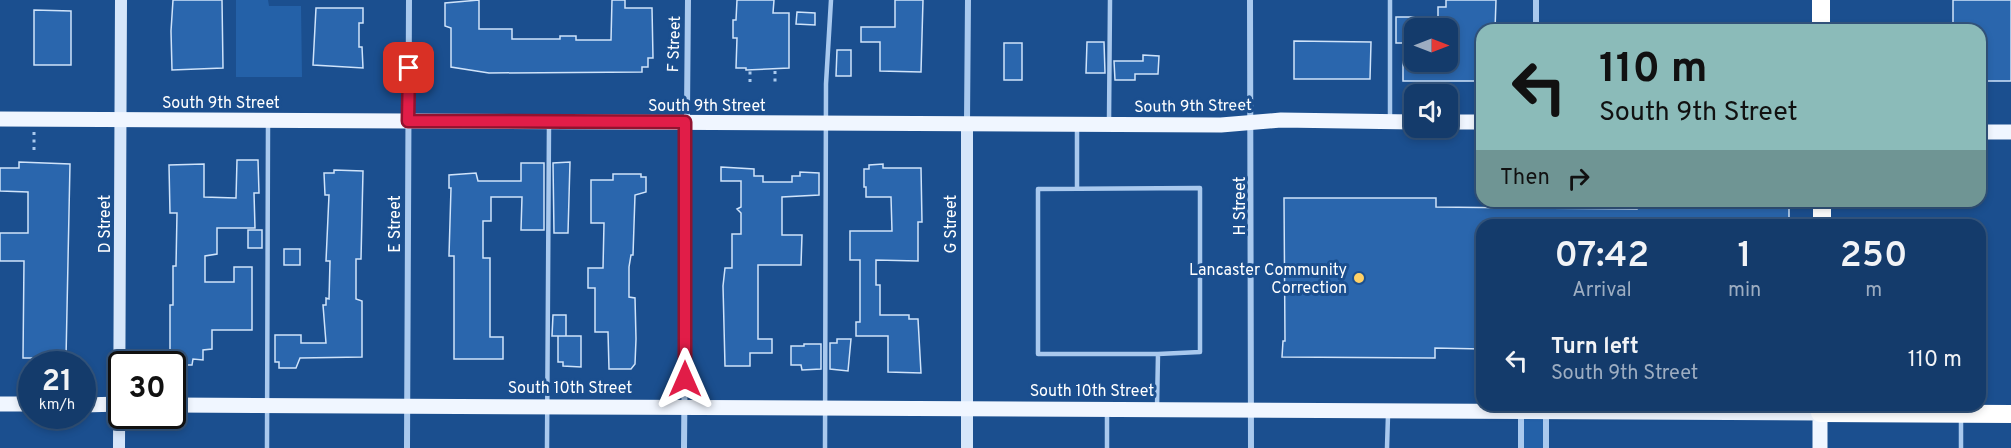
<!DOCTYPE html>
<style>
body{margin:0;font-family:Overpass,sans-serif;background:#214673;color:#f1f3f6;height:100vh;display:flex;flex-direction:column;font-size:22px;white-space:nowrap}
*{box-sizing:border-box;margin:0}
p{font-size:20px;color:#9dadc1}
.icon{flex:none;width:33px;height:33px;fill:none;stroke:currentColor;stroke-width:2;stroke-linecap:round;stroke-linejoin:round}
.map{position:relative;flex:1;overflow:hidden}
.sheet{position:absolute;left:1476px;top:219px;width:510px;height:192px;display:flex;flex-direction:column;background:#143b6b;border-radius:18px;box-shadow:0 3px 9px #0003,0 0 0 2px #33557e}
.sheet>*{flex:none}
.hud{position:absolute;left:1476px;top:24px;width:510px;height:183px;border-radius:18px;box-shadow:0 3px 9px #0003,0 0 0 2px #33557e;background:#8bbbb9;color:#111;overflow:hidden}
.needle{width:39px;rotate:90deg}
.controls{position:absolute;left:1404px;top:18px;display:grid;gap:12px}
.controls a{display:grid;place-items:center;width:54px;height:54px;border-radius:12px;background:#143b6b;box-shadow:0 3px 9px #0003,0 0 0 2px #33557e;font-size:30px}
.speed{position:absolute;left:18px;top:351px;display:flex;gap:12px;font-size:30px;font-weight:700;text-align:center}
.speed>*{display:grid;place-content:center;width:78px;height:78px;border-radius:50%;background:#143b6b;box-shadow:0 3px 9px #0003,0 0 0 2px #33557e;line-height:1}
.speed small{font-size:15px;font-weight:400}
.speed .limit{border:3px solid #111;border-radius:9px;background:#fff;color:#111}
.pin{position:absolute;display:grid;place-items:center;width:51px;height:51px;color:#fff;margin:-26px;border-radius:12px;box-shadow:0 3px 9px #0006}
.me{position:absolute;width:66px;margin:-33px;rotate:0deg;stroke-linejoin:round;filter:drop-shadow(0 0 4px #0008)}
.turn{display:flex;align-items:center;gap:21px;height:126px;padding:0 24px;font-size:27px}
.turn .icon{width:78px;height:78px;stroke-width:2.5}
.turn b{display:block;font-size:42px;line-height:51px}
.then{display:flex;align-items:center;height:57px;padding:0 24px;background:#0003;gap:12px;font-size:22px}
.eta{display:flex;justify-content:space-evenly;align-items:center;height:102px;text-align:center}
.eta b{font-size:36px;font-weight:600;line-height:42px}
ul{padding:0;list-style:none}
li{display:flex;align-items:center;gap:18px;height:78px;padding:0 24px}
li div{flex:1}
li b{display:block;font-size:22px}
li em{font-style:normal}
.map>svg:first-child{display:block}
.green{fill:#2461a8}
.building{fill:#2a66ad;stroke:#cfe3fa;stroke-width:1.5}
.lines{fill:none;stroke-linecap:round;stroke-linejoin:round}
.path{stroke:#a9c9ee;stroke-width:3;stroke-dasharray:3 4.5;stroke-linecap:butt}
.lane{stroke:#a9c9ee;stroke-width:4.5}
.street{stroke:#a9c9ee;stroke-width:6}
.secondary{stroke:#d6e6fa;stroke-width:12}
.primary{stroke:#f0f6ff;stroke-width:15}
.highway{stroke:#fff;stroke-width:18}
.route-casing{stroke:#92132f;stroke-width:15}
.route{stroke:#e11d48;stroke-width:10}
.poi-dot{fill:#ffd166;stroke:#1b4f8f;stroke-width:2}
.labels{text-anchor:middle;stroke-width:6;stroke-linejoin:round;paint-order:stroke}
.street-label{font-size:16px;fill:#fff;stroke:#1b4f8f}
.poi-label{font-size:16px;fill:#fff;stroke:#1b4f8f;text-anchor:end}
</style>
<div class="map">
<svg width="2011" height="448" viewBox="0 0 2011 448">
<rect width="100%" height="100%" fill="#1b4f8f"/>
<!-- green -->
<path class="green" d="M236,0H268L269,6H301L302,77H236Z
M1521,411H1546V448H1521Z"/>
<!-- building -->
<path class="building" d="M173,0H222L223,68L172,70L171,31Z
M479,0V29H512V39H560V36H576V40H611L612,0H625V8H652L653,58H648V67H642V72L489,73L451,67V28L445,26V3Z
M737,0H774L773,13H789V68L746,70V68H736L737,38H733V20H736Z
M895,0H923L921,72L880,71V42H861V27H895Z
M1446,0H1496L1495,30H1482V81H1403V43H1396V17H1414V62H1448V28H1438V7H1446Z
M1953,0H2011V81H1980V30H1953Z
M316,8H363V23H359V47H362L363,68L313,65Z
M34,10L71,11V65H34Z
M797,12L815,13V25L796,24Z
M1294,41L1371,42L1370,79H1294Z
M1087,42H1104L1105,73H1086Z
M1004,43H1022V80H1004Z
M837,50H851V76H836Z
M1143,55L1159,56L1158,74H1135V80H1115L1114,61H1143Z
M237,160H258L259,193H254L255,228H217V254L205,256V282H234V267H252V330H212V349L203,350V360L193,359L192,365H172L170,364V305H173V266H176L177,213H170L169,165L204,164V197L236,198Z
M19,162L70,164L66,358H23L24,261H0V233H28V192L0,191V168H19Z
M570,162L568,233H554L553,163Z
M521,163H544V230H521L522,197H491V221H483V258H490V337H503V359H454V256H449L451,188H449V175L476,173L478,181H521Z
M883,164V168H921L922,222H918V261L876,260V285H880V315H909V319H918L921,373L888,372V336H856V322H860V260H850V231H892L891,197H866V187H864V169H869V165Z
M721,167L754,169V176H763V182H792V176H800V172L819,173V195L782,197V235H802L801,265H758V339H772V353H750V366H725L723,286L725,268H732V234H741V213L737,209L741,207V181H721Z
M334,170L363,171L361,259H356V299L362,301V357L300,358L296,368H279V362H275V335H301V343H326L323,305H326V298L329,299L330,261H326L329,195H325L324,173H334Z
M613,174H641V177H646V192L635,195L633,255H631L629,267V297L635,298L636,339L635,364L631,369H609L608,332H595V288H588V268H603L604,223H591V180H613Z
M1284,198H1436V207L1637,209V201H1789V225H1482V349L1435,348V358L1282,357L1283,341H1285Z
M248,230H262V248H248Z
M284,249H300V265H284Z
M553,315H566V336H552Z
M558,336H581V367L563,366V362H558Z
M837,339H851L848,371L830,369V343H837Z
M804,344H821V369L802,370L801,365H791V346H804Z"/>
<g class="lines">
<!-- path -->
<path class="path" d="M775,71V82
M750,82V70
M34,132V154"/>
<!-- lane -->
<path class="lane" d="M1390,119V0
M1109,122L1110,0
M1077,127V188
M1157,408L1158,354H1038V189L1200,188V352L1158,354
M267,448L268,124
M547,448L549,124
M825,448L826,84L831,0
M1107,448V412
M1387,448L1388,415
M1961,448V418"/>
<!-- street -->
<path class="street" d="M1250,0L1251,448
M1536,30V0
M967,122L968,0
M407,448L409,0
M684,448L688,0
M1521,448V412
M1546,448V413"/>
<!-- secondary -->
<path class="secondary" d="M119,448L121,0
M967,448V124"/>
<!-- primary -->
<path class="primary" d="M0,119L1221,125L1281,120L1414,122
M1448,122H1482
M1980,132H2011
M0,404H32
M82,405L122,404
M172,405L1820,413V448"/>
<!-- highway -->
<path class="highway" d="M1821,0V30
M1822,225V201
M1820,405V413L2011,414"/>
</g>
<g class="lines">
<defs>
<path id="route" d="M409,68L408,121L685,122V379"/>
</defs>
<!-- route casing -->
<use href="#route" class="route-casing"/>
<!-- route -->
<use href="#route" class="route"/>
</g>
<!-- markers -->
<circle class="poi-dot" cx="1359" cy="278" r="6"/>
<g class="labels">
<!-- street labels -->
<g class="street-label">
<text transform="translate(673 44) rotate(-88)" y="6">F Street</text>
<text x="221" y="108">South 9th Street</text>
<text x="707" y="111">South 9th Street</text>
<text transform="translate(1193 105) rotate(-1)" y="6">South 9th Street</text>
<text transform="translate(1239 206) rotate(-90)" y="6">H Street</text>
<text transform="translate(104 224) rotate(-90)" y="6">D Street</text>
<text transform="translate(394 224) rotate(-90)" y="6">E Street</text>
<text transform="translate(950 224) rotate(-90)" y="6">G Street</text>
<text x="570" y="393">South 10th Street</text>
<text x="1092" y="396">South 10th Street</text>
</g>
<!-- poi labels -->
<g class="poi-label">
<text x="1347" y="275">Lancaster Community<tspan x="1347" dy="18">Correction</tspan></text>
</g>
</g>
</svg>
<div class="controls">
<a><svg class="needle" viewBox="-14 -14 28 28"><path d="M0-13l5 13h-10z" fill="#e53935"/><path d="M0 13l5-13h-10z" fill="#9dadc1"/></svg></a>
<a><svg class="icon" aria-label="sound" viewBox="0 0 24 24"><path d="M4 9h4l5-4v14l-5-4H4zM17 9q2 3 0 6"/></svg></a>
</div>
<div class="speed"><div>21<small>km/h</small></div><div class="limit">30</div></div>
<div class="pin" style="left:409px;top:68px;background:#d93025"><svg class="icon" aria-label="arrive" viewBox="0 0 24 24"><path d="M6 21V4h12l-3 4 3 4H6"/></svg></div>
<svg class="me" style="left:685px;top:379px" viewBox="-20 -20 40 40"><path d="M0-17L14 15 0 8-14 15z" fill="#e11d48" stroke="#fff" stroke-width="4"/></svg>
<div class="hud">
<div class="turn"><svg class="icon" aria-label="left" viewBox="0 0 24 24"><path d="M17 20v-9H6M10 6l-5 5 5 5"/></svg><div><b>110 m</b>South 9th Street</div></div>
<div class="then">Then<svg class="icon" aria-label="right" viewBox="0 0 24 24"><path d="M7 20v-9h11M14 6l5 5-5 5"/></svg></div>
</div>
<section class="sheet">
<div class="eta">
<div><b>07:42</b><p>Arrival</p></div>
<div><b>1</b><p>min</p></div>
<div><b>250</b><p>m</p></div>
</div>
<ul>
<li><svg class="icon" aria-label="left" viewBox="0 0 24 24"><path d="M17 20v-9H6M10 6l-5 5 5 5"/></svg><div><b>Turn left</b><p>South 9th Street</p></div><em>110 m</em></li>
</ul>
</section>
</div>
